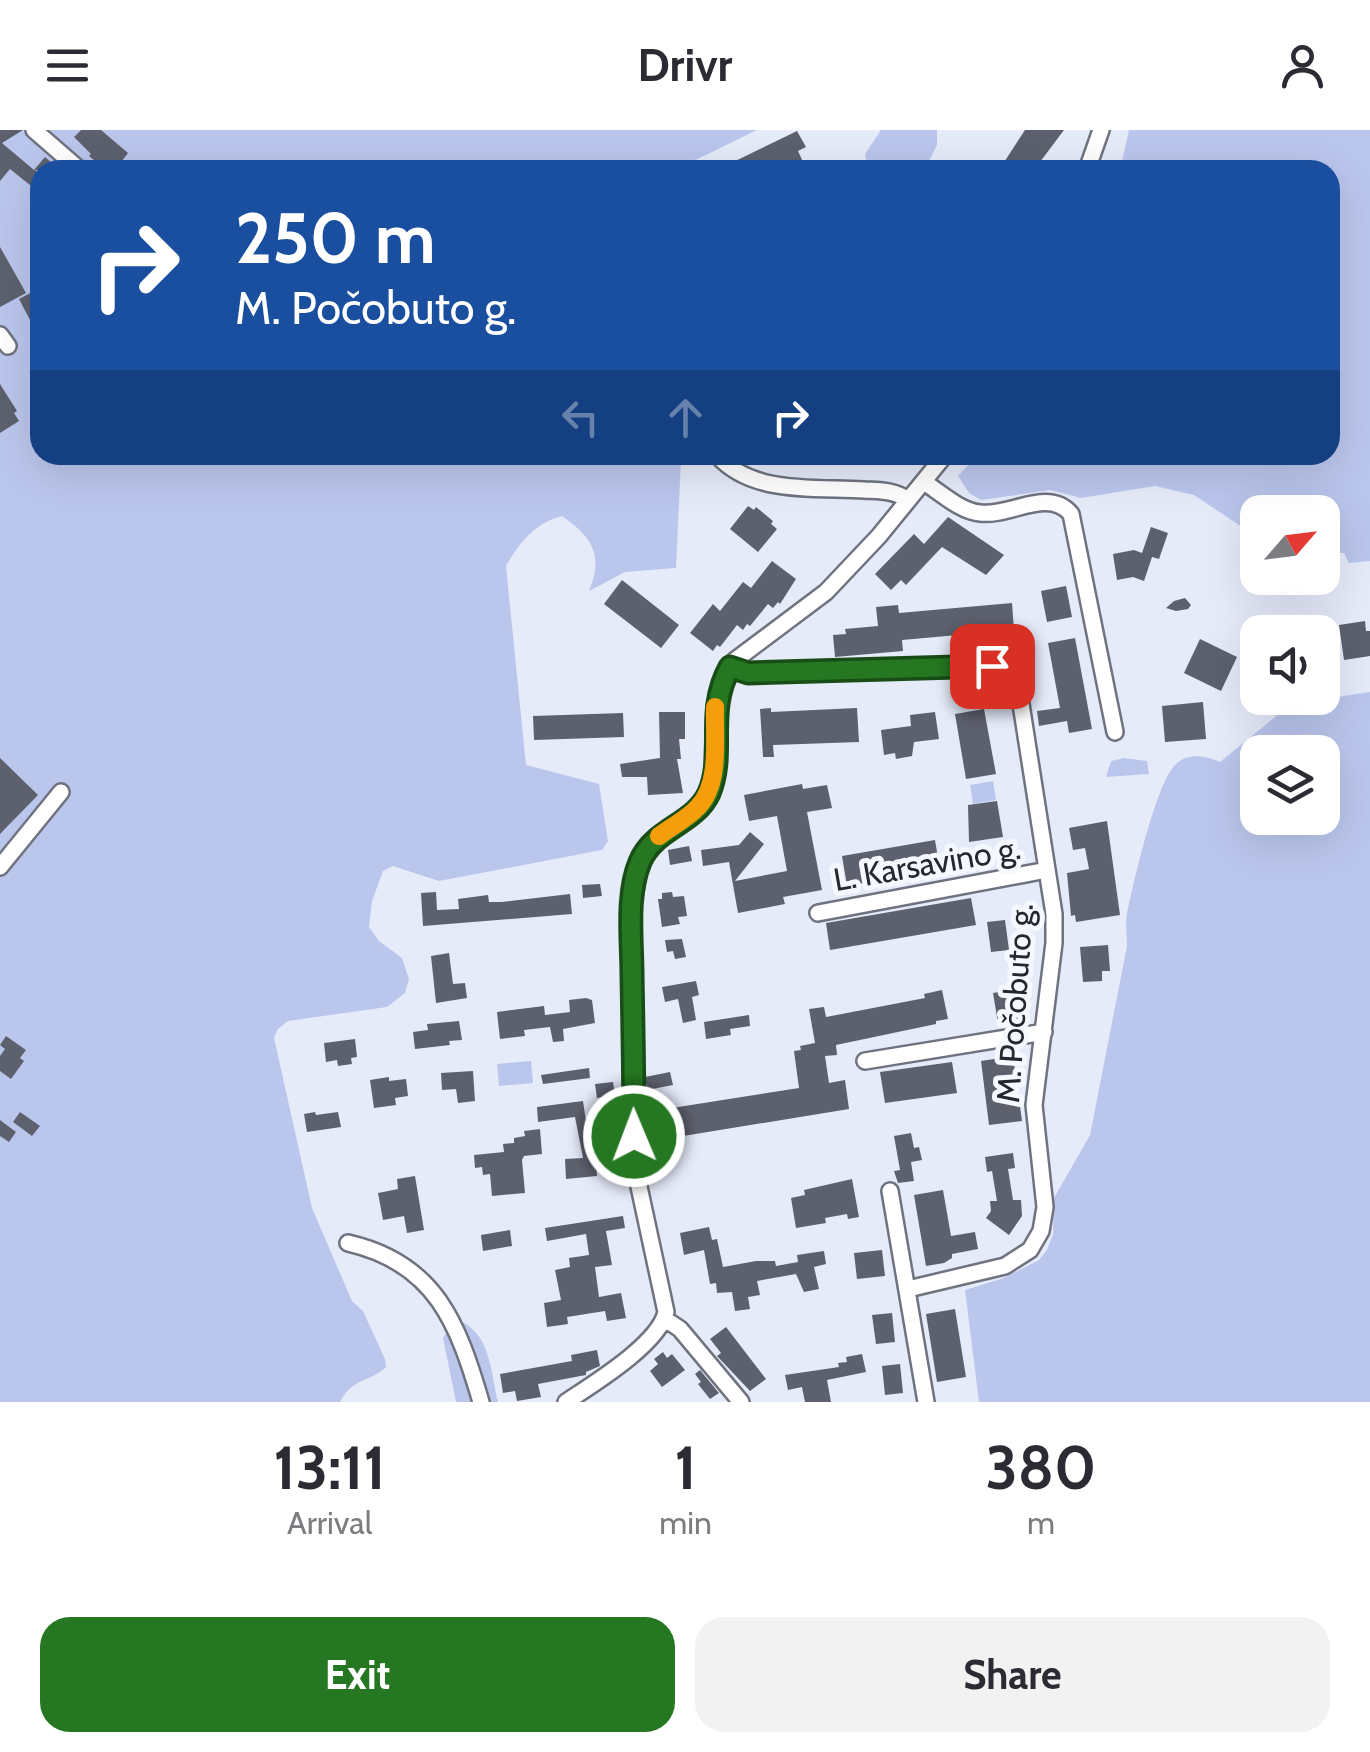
<!DOCTYPE html>
<meta charset="utf-8">
<style>
body{margin:0;font-family:Cabin,sans-serif;background:#f2f2f3;color:#2b2b33;height:100vh;display:flex;flex-direction:column;font-size:38px;white-space:nowrap}
*{box-sizing:border-box;margin:0}
p{font-size:32px;color:#7c7c81}
.icon{flex:none;width:55px;height:55px;fill:none;stroke:currentColor;stroke-width:2;stroke-linecap:round;stroke-linejoin:round}
.map{position:relative;height:1272px;overflow:hidden}
.details{display:flex;flex-direction:column;background:#fff;flex:1}
.details>*{flex:none}
.banner{position:absolute;left:30px;top:30px;width:1310px;height:305px;border-radius:30px;box-shadow:0 10px 40px #0002;background:#1a4fa0;color:#fff;overflow:hidden}
.needle{width:65px;rotate:62deg}
.controls{position:absolute;left:1240px;top:365px;display:grid;gap:20px}
.controls a{display:grid;place-items:center;width:100px;height:100px;border-radius:20px;background:#fff;box-shadow:0 10px 40px #0002;font-size:50px}
.pin{position:absolute;display:grid;place-items:center;width:85px;height:85px;color:#fff;margin:-42px;border-radius:20px;box-shadow:0 5px 15px #0006}
.me{position:absolute;width:110px;margin:-55px;rotate:359deg;stroke-linejoin:round;filter:drop-shadow(0 0 8px #0008)}
.turn{display:flex;align-items:center;gap:35px;height:210px;padding:0 40px;font-size:45px}
.turn .icon{width:130px;height:130px;stroke-width:2.5}
.turn b{display:block;font-size:70px;line-height:85px}
.lanes{display:flex;align-items:center;height:95px;padding:0 40px;background:#0003;justify-content:center;gap:50px;direction:ltr}
.lanes .off{opacity:.35}
.eta{display:flex;justify-content:space-evenly;align-items:center;height:170px;text-align:center}
.eta b{font-size:60px;font-weight:700;line-height:70px}
.cta{display:flex;gap:20px;margin-top:auto;padding:20px 40px}
.cta a{flex:1;height:115px;border-radius:30px;background:#257721;color:#fff;font-size:40px;font-weight:700;line-height:115px;text-align:center}
.cta a+a{background:#f2f2f3;color:#2b2b33}
header{display:flex;justify-content:space-between;align-items:center;height:130px;padding:0 40px;background:#fff;font-size:45px;font-weight:700}
.map>svg:first-child{display:block}
.green{fill:#bbc6ed;fill-rule:evenodd}
.building{fill:#5d616e}
.lines{fill:none;stroke-linecap:round;stroke-linejoin:round}
.street-casing{stroke:#6f7380;stroke-width:20}
.street{stroke:#fff;stroke-width:15}
.route-casing{stroke:#184d15;stroke-width:25}
.route{stroke:#257721;stroke-width:18}
.slow{stroke:#f59e0b;stroke-width:18}
.labels{text-anchor:middle;stroke-width:10;stroke-linejoin:round;paint-order:stroke}
.street-label{font-size:32px;fill:#26272d;stroke:#f6f8ff}
</style>
<header><svg class="icon" aria-label="menu" viewBox="0 0 24 24"><path d="M4 6h16M4 12h16M4 18h16"/></svg>Drivr<svg class="icon" aria-label="person" viewBox="0 0 24 24"><circle cx="12" cy="8" r="4"/><path d="M4 21q1-7 8-7t8 7"/></svg></header>
<div class="map">
<svg width="1370" height="1272" viewBox="0 0 1370 1272">
<rect width="100%" height="100%" fill="#e6ebfa"/>
<!-- green -->
<path class="green" d="M0,0H757L675,40H40V325H677L681,330L676,438L625,442L589,461C604,425 592,407 562,386C535,393 520,412 506,436L526,635L599,654L608,711L602,720L439,751L393,736L383,741L372,771L369,797L379,811L402,828L409,849L405,863L387,877L288,891L278,899L274,908L312,1078L352,1171L363,1181L385,1229L386,1237C369,1253 353,1247 340,1272H0Z
M881,0H937V15L929,31L906,40H868L865,24Z
M1129,0H1370V431L1349,433L1344,423L1323,422L1322,382H1258L1257,407L1194,365L1155,356L1081,368L1050,360L981,370L969,363L958,346L978,325H1330V40H1120Z
M1370,562V1272H979L965,1160L1004,1148L1039,1130L1047,1120L1053,1104L1054,1068L1090,1005L1127,816C1127,805 1125,794 1127,784C1133,755 1156,652 1176,634C1188,622 1207,626 1220,632L1291,574ZM1322,622V688H1258V622Z
M1124,628L1147,631L1149,644L1106,647L1111,631Z
M993,651L996,670L973,674L970,655Z
M531,931L533,953L499,956L497,934Z
M464,1193C491,1208 491,1244 498,1272H456L443,1208L451,1196Z"/>
<!-- building -->
<path class="building" d="M0,0H23L2,13L34,40L45,27L60,40H35L40,44V63L10,39L0,51Z
M81,0H101L128,23L115,40H106L89,26L91,24L74,7Z
M1025,0H1064L1034,40H999Z
M797,1L806,17L798,21L803,32L787,40H717Z
M0,117L26,163L0,177Z
M40,158V209L19,169Z
M0,254L17,281L14,283L19,291L0,303Z
M748,376L754,380L756,377L773,391L771,394L777,399L758,422L730,399Z
M948,387L1004,425L986,445L942,417L906,455L901,450L891,460L875,444L914,404L924,414Z
M1151,397L1168,403L1159,429L1152,427L1144,451L1133,447L1117,450L1113,424L1134,420L1142,423Z
M772,431L796,449L780,474L778,472L773,478L768,474L750,496L747,494L743,500L737,495L720,517L717,515L713,521L690,503L713,474L720,481L743,452L751,458Z
M622,450L679,495L661,518L604,474Z
M1066,456L1072,487L1047,492L1041,461Z
M1185,468L1191,475L1188,479L1176,481L1166,478L1174,471Z
M1012,473L1014,500L902,510L903,521L835,527L833,505L846,504L845,499L878,496L876,477L898,475L899,483Z
M1365,491L1366,501H1370V526L1344,530L1339,495Z
M1075,508L1092,599L1069,603L1067,591L1039,596L1037,581L1060,578L1048,513Z
M1200,509L1237,527L1221,561L1184,543Z
M1203,572L1206,609L1165,612L1162,576Z
M771,578V582L857,578L859,612L773,615L774,627H763L760,579Z
M984,579L996,644L966,649L955,584Z
M659,582H685V609H679L681,629H677L683,663L648,665L647,647H622L620,634L660,628Z
M935,582L939,609L914,612L912,626L896,629L895,623L884,625L881,600L911,596L910,585Z
M623,583L624,607L534,610L533,586Z
M0,628L38,665L0,704Z
M802,654L803,659L827,655L832,678L807,682L822,760L783,767L785,774L738,783L729,732L703,736L701,720L739,715L750,702L764,714L735,751L787,741L777,686L749,691L744,665Z
M997,671L1003,707L969,712L968,675Z
M1107,691L1120,785L1076,792L1075,785L1071,786L1067,743L1089,739L1085,718L1073,720L1069,698Z
M935,710L940,740L847,756L842,726Z
M689,716L692,731L670,735L668,720Z
M600,754L602,766L583,768L582,755Z
M436,762L437,780L459,779L458,769L488,765L489,772H502L570,764L572,784L423,796L421,763Z
M672,762L673,767L684,766L687,786L678,787L680,794L662,797L658,769H662V763Z
M971,768L976,795L830,820L826,793Z
M1005,790L1009,820L991,822L987,792Z
M682,809L686,827L675,829L673,821L667,822L665,810Z
M1108,815L1110,841H1102V851L1083,852L1080,817Z
M449,823L453,854L465,853L467,868L436,873L431,826Z
M696,851L699,865L692,867L696,890L683,893L678,869L665,872L662,857Z
M1017,859L1022,889L998,893L993,863Z
M942,860L948,889L936,891V894L836,915L837,925L825,926L829,953L845,950L849,979L677,1007L672,978L799,958L794,921L801,920L800,916L815,913L809,879L824,877L826,887L925,868L924,864Z
M586,868L592,870L595,893L563,899L564,911L553,912L550,897L524,900L525,906L500,909L497,882L544,876L545,885L570,882L569,870Z
M749,885L750,896L730,899L731,905L706,909L704,892Z
M459,891L462,910L449,911L450,915L415,919L413,902L428,900L427,894Z
M6,906L26,920L20,928L24,931L11,949L0,941V926L5,919L0,915Z
M355,909L357,927L351,928L352,934L338,936L337,930L326,932L324,913Z
M1013,926L1022,991L989,995L981,931Z
M952,932L957,963L885,973L880,942Z
M589,938L590,948L543,954L541,945Z
M473,941L475,971L458,973L456,959L442,960L441,943Z
M670,942L673,955L647,960L645,947Z
M389,947V951L406,949L408,966L395,968L396,975L374,978L370,950Z
M613,952L615,965L597,968L595,954Z
M583,971L587,998L601,996L605,1020L620,1019L622,1031L596,1034L597,1046L566,1049L565,1029L583,1028L575,987L538,992L537,977Z
M20,982L40,996L32,1006L13,992Z
M315,982L316,985L338,982L341,997L307,1002L304,984Z
M0,990L16,1002L9,1012L0,1006Z
M540,999L542,1024L524,1026L522,1030L525,1063L492,1066L490,1044L483,1045L482,1037L475,1038L474,1025L504,1022L503,1014L514,1013V1008L525,1006L524,1001Z
M911,1003L914,1018L919,1017L922,1030L911,1032L914,1051L898,1053L894,1041L900,1040L894,1006Z
M1013,1023L1015,1038L1008,1039L1013,1070H1021L1022,1086L1009,1105L986,1088L991,1081L990,1071H997L992,1041L987,1042L985,1027Z
M415,1046L424,1100L407,1103L404,1086L383,1090L378,1063L398,1059L397,1049Z
M852,1049L859,1087L848,1089L847,1084L825,1088L826,1093L796,1098L791,1068L805,1065L804,1060Z
M943,1060L951,1106L975,1102L978,1119L952,1124V1128L944,1133L926,1136L914,1065Z
M623,1086L625,1098L606,1101L612,1135L595,1137L599,1167L621,1163L626,1188L607,1191L605,1181L567,1187L568,1194L547,1197L544,1173L561,1170L555,1140L570,1137L569,1128L589,1125L586,1104L547,1111L545,1098Z
M709,1097L712,1110L717,1109L723,1137L756,1131H775L776,1136L798,1132L797,1125L824,1121L826,1134L814,1137L819,1159L804,1162L796,1144L757,1151L760,1165L748,1167L750,1179L735,1181L732,1162L717,1163L716,1153L710,1154L704,1120L684,1125L680,1103Z
M510,1100L512,1116L483,1121L481,1105Z
M882,1120L885,1146L857,1149L854,1123Z
M955,1179L966,1247L937,1252L926,1184Z
M892,1183L895,1212L876,1214L872,1185Z
M726,1197L766,1249L750,1261L717,1226L721,1223L710,1209Z
M597,1220L600,1236L586,1242V1245L538,1254L541,1267L517,1271L515,1261L503,1263L500,1244L572,1231L571,1225Z
M663,1222L667,1228L672,1224L685,1240L662,1257L650,1241L658,1234L654,1229Z
M862,1224L866,1242L827,1250L831,1272H805L802,1257L788,1260L785,1245L839,1237L838,1233L847,1232L846,1227Z
M900,1234L903,1263L885,1265L882,1236Z
M700,1240L719,1263L710,1269L698,1254L701,1252L695,1244Z"/>
<g class="lines">
<defs>
<path id="street" d="M34,0L80,40
M1087,40L1101,0
M0,205L8,216
M717,325C752,365 815,357 864,360C880,361 894,360 908,370
M924,352C941,363 960,381 980,383C1010,387 1048,357 1071,384L1115,602
M731,537L748,543L992,536L1003,539L1018,555L1054,784V813L1034,975L1045,1077L1041,1101L1030,1120L1005,1136L908,1159
M0,737L61,662
M818,783L1047,740
M865,931L1044,902
M890,1061L926,1272
M348,1113C436,1133 458,1194 481,1272
M665,1189L680,1199L741,1272
M566,1272C593,1254 659,1214 666,1182L635,1038L631,784L640,731L660,705L692,683L708,664L713,643L715,577L724,549L734,531L826,462L879,406L945,325"/>
</defs>
<!-- street casing -->
<use href="#street" class="street-casing"/>
<!-- street -->
<use href="#street" class="street"/>
</g>
<g class="lines">
<defs>
<path id="route" d="M634,1006C634,952 633,899 632,845C632,810 626,765 640,732C653,699 695,694 709,663C726,623 705,582 730,537L748,543L992,536"/>
</defs>
<!-- route casing -->
<use href="#route" class="route-casing"/>
<!-- route -->
<use href="#route" class="route"/>
<!-- slow -->
<path class="slow" d="M659,706C672,696 687,689 698,677C721,653 714,608 715,577"/>
</g>
<g class="labels">
<!-- street labels -->
<g class="street-label">
<text transform="translate(927 734) rotate(-10)" y="11">L. Karsavino g.</text>
<text transform="translate(1015 873) rotate(-86)" y="11">M. Počobuto g.</text>
</g>
</g>
</svg>
<div class="controls">
<a><svg class="needle" viewBox="-14 -14 28 28"><path d="M0-13l5 13h-10z" fill="#e53935"/><path d="M0 13l5-13h-10z" fill="#7c7c81"/></svg></a>
<a><svg class="icon" aria-label="sound" viewBox="0 0 24 24"><path d="M4 9h4l5-4v14l-5-4H4zM17 9q2 3 0 6"/></svg></a>
<a><svg class="icon" aria-label="layers" viewBox="0 0 24 24"><path d="M12 4l9 5-9 5-9-5zM3 14l9 5 9-5"/></svg></a>
</div>
<div class="pin" style="left:992px;top:536px;background:#d93025"><svg class="icon" aria-label="arrive" viewBox="0 0 24 24"><path d="M6 21V4h12l-3 4 3 4H6"/></svg></div>
<svg class="me" style="left:634px;top:1006px" viewBox="-20 -20 40 40"><circle r="17" fill="#257721" stroke="#fff" stroke-width="3"/><path d="M0-11L8 9 0 5-8 9z" fill="#fff"/></svg>
<div class="banner">
<div class="turn"><svg class="icon" aria-label="right" viewBox="0 0 24 24"><path d="M7 20v-9h11M14 6l5 5-5 5"/></svg><div><b>250 m</b>M. Počobuto g.</div></div>
<div class="lanes"><svg class="icon off" aria-label="left" viewBox="0 0 24 24"><path d="M17 20v-9H6M10 6l-5 5 5 5"/></svg><svg class="icon off" aria-label="ahead" viewBox="0 0 24 24"><path d="M12 20V5M6 11l6-6 6 6"/></svg><svg class="icon" aria-label="right" viewBox="0 0 24 24"><path d="M7 20v-9h11M14 6l5 5-5 5"/></svg></div>
</div>
</div>
<section class="details">
<div class="eta">
<div><b>13:11</b><p>Arrival</p></div>
<div><b>1</b><p>min</p></div>
<div><b>380</b><p>m</p></div>
</div>
<div class="cta"><a>Exit</a><a>Share</a></div>
</section>
